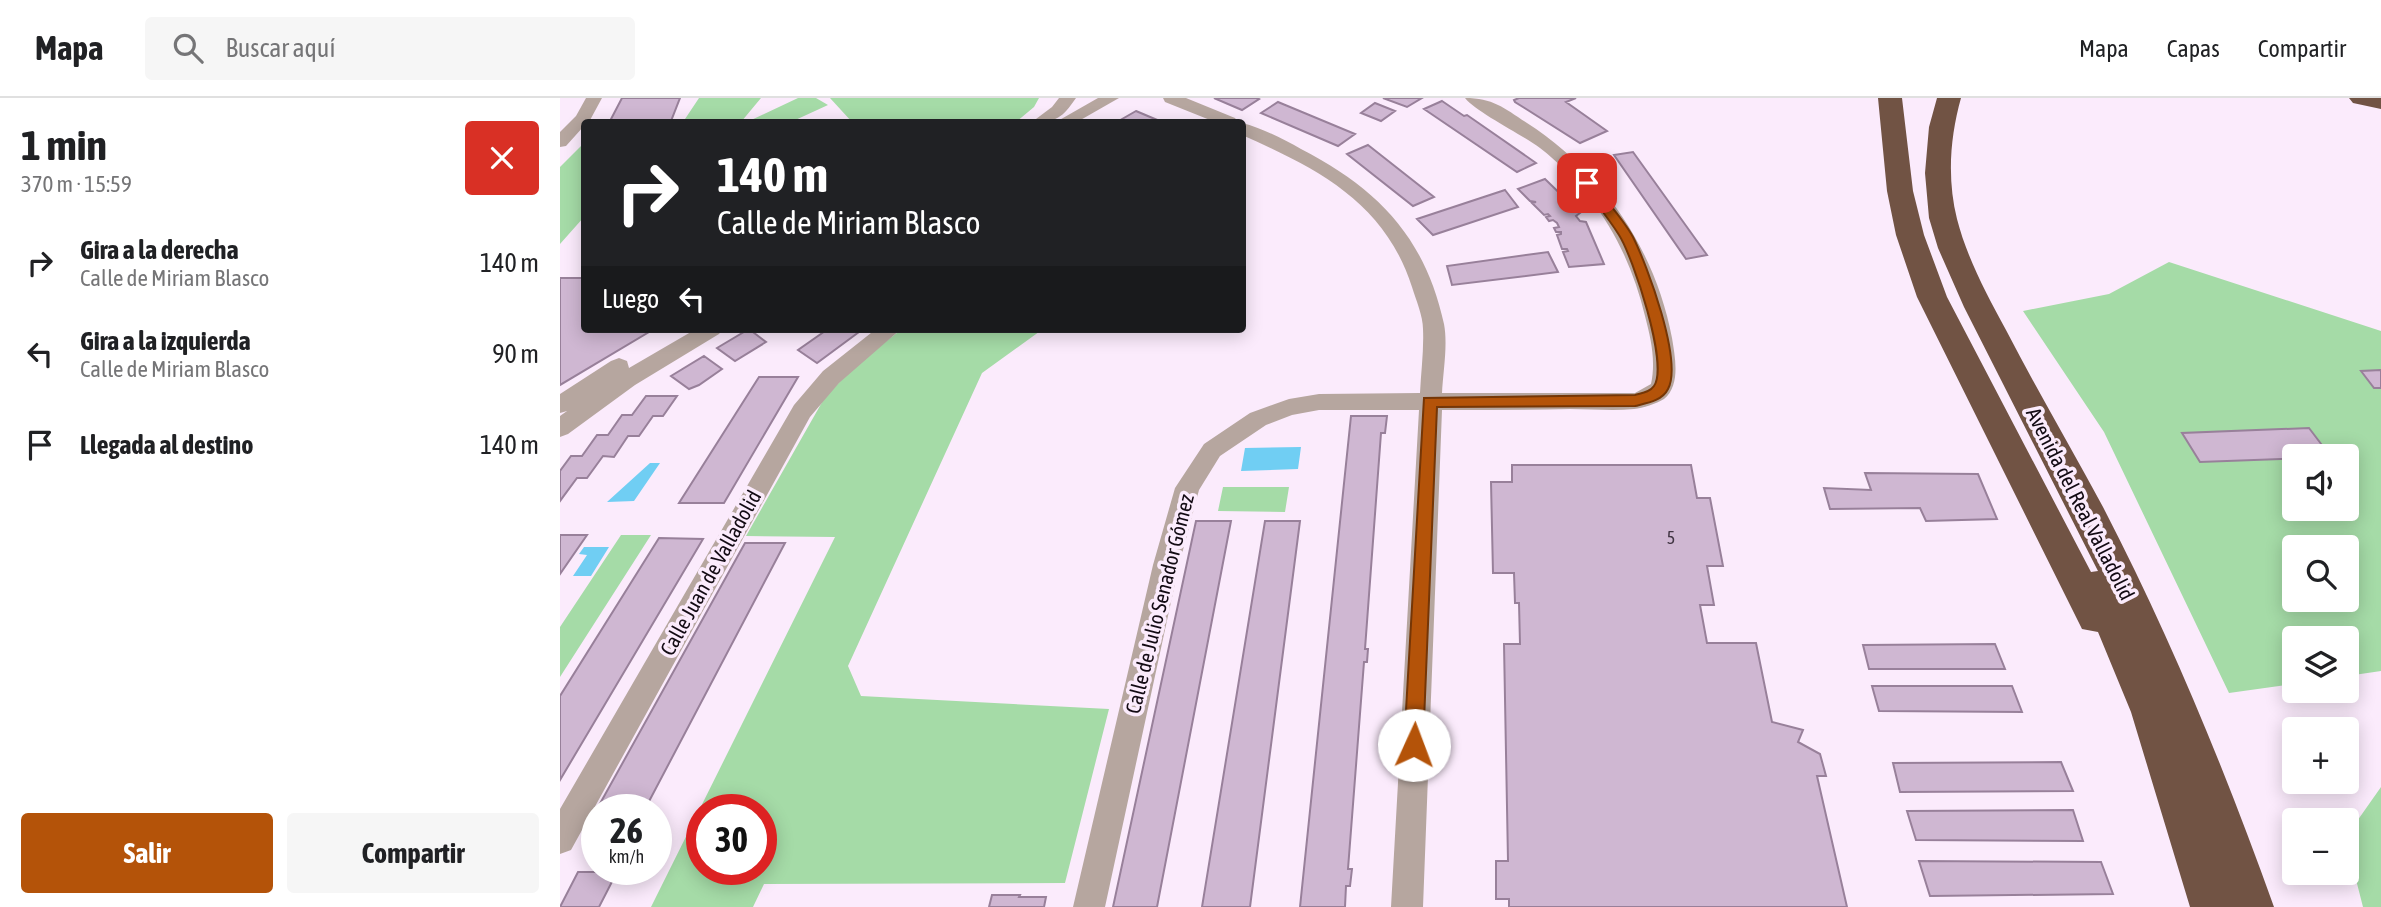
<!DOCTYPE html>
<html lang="es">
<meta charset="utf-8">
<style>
body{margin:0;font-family:"Asap Condensed",sans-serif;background:#f6f6f6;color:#202124;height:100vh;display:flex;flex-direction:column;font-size:26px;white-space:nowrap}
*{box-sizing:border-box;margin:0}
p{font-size:23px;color:#757577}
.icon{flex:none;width:38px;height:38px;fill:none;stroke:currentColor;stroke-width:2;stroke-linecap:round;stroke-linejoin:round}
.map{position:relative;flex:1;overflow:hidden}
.drawer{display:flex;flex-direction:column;background:#fff;width:560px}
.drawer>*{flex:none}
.hud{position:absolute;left:21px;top:21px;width:665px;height:214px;border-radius:7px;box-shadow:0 4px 18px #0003;background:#202124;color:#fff;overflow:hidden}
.controls{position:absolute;left:1722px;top:346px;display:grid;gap:14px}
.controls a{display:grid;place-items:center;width:77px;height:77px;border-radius:7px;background:#fff;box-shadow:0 4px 18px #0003;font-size:35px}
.speed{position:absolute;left:21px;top:696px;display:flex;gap:14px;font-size:35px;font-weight:700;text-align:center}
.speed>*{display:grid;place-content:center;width:91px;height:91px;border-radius:50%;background:#fff;box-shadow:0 4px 18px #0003;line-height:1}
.speed small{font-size:18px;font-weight:400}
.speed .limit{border:10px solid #d22;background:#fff;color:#111}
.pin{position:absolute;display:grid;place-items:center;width:60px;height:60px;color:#fff;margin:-30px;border-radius:14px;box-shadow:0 4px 10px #0006}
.me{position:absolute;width:77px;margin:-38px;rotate:2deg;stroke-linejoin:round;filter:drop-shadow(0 0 5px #0008)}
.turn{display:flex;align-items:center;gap:24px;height:147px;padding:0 21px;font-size:32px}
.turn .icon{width:91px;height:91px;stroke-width:2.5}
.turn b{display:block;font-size:49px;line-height:60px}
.then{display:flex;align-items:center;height:66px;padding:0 21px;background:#0003;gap:14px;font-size:26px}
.round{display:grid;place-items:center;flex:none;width:74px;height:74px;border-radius:7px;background:#f6f6f6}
.summary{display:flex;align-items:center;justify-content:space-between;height:119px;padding:0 21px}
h1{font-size:42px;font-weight:700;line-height:52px}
.action{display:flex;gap:14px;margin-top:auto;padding:14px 21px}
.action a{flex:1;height:80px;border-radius:7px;background:#b45309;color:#fff;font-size:28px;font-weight:700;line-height:80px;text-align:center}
.action a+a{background:#f6f6f6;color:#202124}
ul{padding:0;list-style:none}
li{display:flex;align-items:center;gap:21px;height:91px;padding:0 21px}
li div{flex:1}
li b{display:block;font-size:26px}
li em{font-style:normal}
header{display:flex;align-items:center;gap:42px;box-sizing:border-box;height:98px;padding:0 35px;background:#fff;border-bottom:2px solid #e0e0e0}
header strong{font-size:33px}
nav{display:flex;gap:38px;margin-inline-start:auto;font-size:24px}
.search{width:490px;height:63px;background:#f6f6f6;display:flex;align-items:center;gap:18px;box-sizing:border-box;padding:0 24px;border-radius:7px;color:#757577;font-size:26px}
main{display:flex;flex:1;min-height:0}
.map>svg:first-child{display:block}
.green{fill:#a5dba7;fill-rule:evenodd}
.water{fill:#70cef3}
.building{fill:#cfb7d2;stroke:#98809a;stroke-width:2}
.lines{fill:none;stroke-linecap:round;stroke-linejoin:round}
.minor{fill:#b6a69f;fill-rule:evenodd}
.highway{fill:#715344;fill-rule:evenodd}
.route{fill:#b45309;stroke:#753606;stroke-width:2}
.labels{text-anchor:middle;stroke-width:7;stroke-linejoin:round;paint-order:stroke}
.number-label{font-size:18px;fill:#413543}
.street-label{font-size:21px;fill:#120a13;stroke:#fbebfc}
</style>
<header>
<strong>Mapa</strong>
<div class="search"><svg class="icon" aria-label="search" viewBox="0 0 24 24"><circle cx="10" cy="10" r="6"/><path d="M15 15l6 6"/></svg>Buscar aquí</div>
<nav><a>Mapa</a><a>Capas</a><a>Compartir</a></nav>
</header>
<main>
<section class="drawer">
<div class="summary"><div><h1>1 min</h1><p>370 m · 15:59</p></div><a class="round" style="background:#d93025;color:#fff"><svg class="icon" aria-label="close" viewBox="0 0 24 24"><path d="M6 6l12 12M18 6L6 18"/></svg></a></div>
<ul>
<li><svg class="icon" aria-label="right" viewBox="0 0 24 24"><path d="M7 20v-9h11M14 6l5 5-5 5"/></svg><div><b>Gira a la derecha</b><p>Calle de Miriam Blasco</p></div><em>140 m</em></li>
<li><svg class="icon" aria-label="left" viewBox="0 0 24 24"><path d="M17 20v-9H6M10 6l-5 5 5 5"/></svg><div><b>Gira a la izquierda</b><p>Calle de Miriam Blasco</p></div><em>90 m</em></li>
<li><svg class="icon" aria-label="arrive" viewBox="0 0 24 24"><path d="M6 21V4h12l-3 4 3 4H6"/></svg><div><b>Llegada al destino</b></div><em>140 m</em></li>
</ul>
<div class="action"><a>Salir</a><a>Compartir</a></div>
</section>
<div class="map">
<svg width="1821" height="809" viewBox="0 0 1821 809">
<rect width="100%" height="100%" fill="#fbebfc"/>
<!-- green -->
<path class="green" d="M139,0H201L181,24H123Z
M238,0H256L268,7L231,24H187Z
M270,0H479L474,9L456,24H292Z
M24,45V119L0,146V69Z
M1609,164L1821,233V573L1787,578V541H1734V586L1669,595L1544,334L1463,213L1549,196ZM1734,359H1787V411H1734ZM1734,450H1787V502H1734Z
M342,231H483L422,275L288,568L301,598L549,611L505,785L204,786L193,809H91L275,439L186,438L265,299L298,265ZM142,712H201V772H142Z
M663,389H729L725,414L658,413Z
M61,437H91L0,579V529Z
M1821,689V809H1803L1792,766L1795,726Z"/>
<!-- water -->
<path class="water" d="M741,349L738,371L681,373L685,350Z
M90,365H100L74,403L47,404Z
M24,449H49L31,478H13L27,457L19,456Z"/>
<!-- building -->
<path class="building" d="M62,0H120L111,23H50Z
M654,0H697L699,1L682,12Z
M823,0H862L847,9Z
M959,0H1016L1006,4L1047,33L1020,45L955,4L954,2Z
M882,3L904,18L907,17L976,65L957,74L864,11Z
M718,4L795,36L778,48L701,15Z
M815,5L835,13L821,23L801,15Z
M576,13L602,24H557Z
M808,47L874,99L853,108L787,56Z
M1073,54L1147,157L1126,161L1054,57Z
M985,81L1020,115L1016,118L1020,123L1026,124L1044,166L1009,169L1003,154L1008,153L1007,151H1002L997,137L1001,136V134H996L994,130L999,129L997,125L993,122L989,123L986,119L990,118L988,116L984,117L972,105L976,104L970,103L958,91Z
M945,92L958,109L873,137L857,121Z
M988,154L998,174L892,187L887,168Z
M0,180H24V231H94L0,287Z
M189,231L206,244L175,263L157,250Z
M268,231H303L257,265L238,252Z
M144,258L162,271L139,287L129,291L111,278Z
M1821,272V290H1814L1801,273Z
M199,279H238L164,405H119Z
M86,298H117L103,318H93L79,338H68L54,359L43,358L27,380H17L0,403V373L11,358H22L37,337H48L62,317H72Z
M791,318H827L825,335H821L805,551H808L807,564H804L788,771H792L790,788H786L785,809H740Z
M1749,330L1771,359L1640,364L1622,335Z
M1749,330L1771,359L1640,364L1622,335Z
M952,367H1131L1137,400H1150L1163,468H1147L1154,507H1140L1147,545H1196L1212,624L1243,632L1238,644L1260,656L1266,678H1257L1287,809H949V801H936V763H948L944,546H960L959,505H955L954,475H933L931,384H952Z
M1305,375L1418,376L1437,421L1366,423L1360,410L1270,411L1264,390L1311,392Z
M636,423H671L597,809H553Z
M705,423H740L690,809H642Z
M0,437H27L0,476Z
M99,440L143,441L0,682V598Z
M185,445H225L85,711H37Z
M1435,546L1445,571H1309L1303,547Z
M1312,588H1452L1462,614L1319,613Z
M1501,664L1513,693L1340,694L1333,665Z
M1513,712L1523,743L1356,742L1347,713Z
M1359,763L1541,764L1553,796L1370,798Z
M18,774H57L39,809H0Z
M432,797H460L459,799H486L484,809H429Z"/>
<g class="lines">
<!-- minor -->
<path class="minor" d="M26,0H42L29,24H24V28L6,48L0,49V34L16,18Z
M499,0H516C502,20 497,24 472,24L492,9Z
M538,0H559L517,24H496Z
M603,0H626L675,20L678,24H655L605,4Z
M905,0C933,0 944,10 967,25C1043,74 1095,151 1112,240C1115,259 1121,287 1104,301C1096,306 1083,310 1074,311C1053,313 1031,311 1010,311C967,312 924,312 882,312L863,809H831L859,312H759L732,317L706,327L660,358L639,392L619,467L545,809H513L593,467L615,390L644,346L690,315L729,301L759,296L860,295C861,274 864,252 863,231C863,218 856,202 852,189C825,105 759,71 682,37V25C702,30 723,41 741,51C818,91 865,139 884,226C888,247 883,274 882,295H1075L1091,286C1096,263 1091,241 1085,218C1069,151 1035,93 980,50C961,36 916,14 905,0Z
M136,231H163L159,236L75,287L8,336L0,339V318L7,313L0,315V296L51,263L59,260L67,263L69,270Z
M316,231H341L279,285L250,319L11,752L0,756V711L234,307L263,273Z"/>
<!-- highway -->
<path class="highway" d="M1318,0H1342L1353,93L1364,137L1387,199L1531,474L1538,473L1404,209L1378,150L1369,120L1365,75L1369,29L1377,0H1401C1390,39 1387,81 1397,121C1407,160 1427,197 1446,232C1477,292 1511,350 1543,409C1610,538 1665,672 1714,809H1630L1571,614L1538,534L1522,531L1357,199L1336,137L1327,93Z
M1789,0H1821V11L1793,5Z"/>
</g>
<!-- route -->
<path class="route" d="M1022,82H1031C1044,101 1062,119 1073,139C1087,167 1123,263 1108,291C1102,303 1087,305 1075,308L877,309L863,647L861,654L854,656L847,654L844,647L864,300L1075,297C1082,295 1090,294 1094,288C1109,267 1073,159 1059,137C1048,119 1033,102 1021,85Z"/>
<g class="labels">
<!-- number labels -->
<g class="number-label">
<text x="1111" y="446">5</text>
</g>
<!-- street labels -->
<g class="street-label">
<text transform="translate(1520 406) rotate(63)" y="7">Avenida del Real Valladolid</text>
<text transform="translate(151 475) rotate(-61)" y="7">Calle Juan de Valladolid</text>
<text transform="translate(600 506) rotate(-76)" y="7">Calle de Julio Senador Gómez</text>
</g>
</g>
</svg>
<div class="controls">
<a><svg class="icon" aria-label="sound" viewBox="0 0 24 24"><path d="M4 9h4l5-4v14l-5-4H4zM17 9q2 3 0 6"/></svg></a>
<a><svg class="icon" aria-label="search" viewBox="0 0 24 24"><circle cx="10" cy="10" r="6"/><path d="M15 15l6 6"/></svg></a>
<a><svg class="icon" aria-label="layers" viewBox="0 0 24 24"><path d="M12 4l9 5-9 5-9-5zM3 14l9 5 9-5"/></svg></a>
<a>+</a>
<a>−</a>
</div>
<div class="speed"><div>26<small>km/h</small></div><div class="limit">30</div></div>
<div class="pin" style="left:1027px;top:85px;background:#d93025"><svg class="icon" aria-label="arrive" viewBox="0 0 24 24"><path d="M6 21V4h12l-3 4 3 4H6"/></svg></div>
<svg class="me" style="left:854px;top:647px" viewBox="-20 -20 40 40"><circle r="19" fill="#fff"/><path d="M0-13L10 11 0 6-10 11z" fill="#b45309"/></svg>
<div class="hud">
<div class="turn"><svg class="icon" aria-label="right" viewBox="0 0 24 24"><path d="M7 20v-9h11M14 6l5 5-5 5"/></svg><div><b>140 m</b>Calle de Miriam Blasco</div></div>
<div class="then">Luego<svg class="icon" aria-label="left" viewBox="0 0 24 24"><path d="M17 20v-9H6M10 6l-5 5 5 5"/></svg></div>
</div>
</div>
</main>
